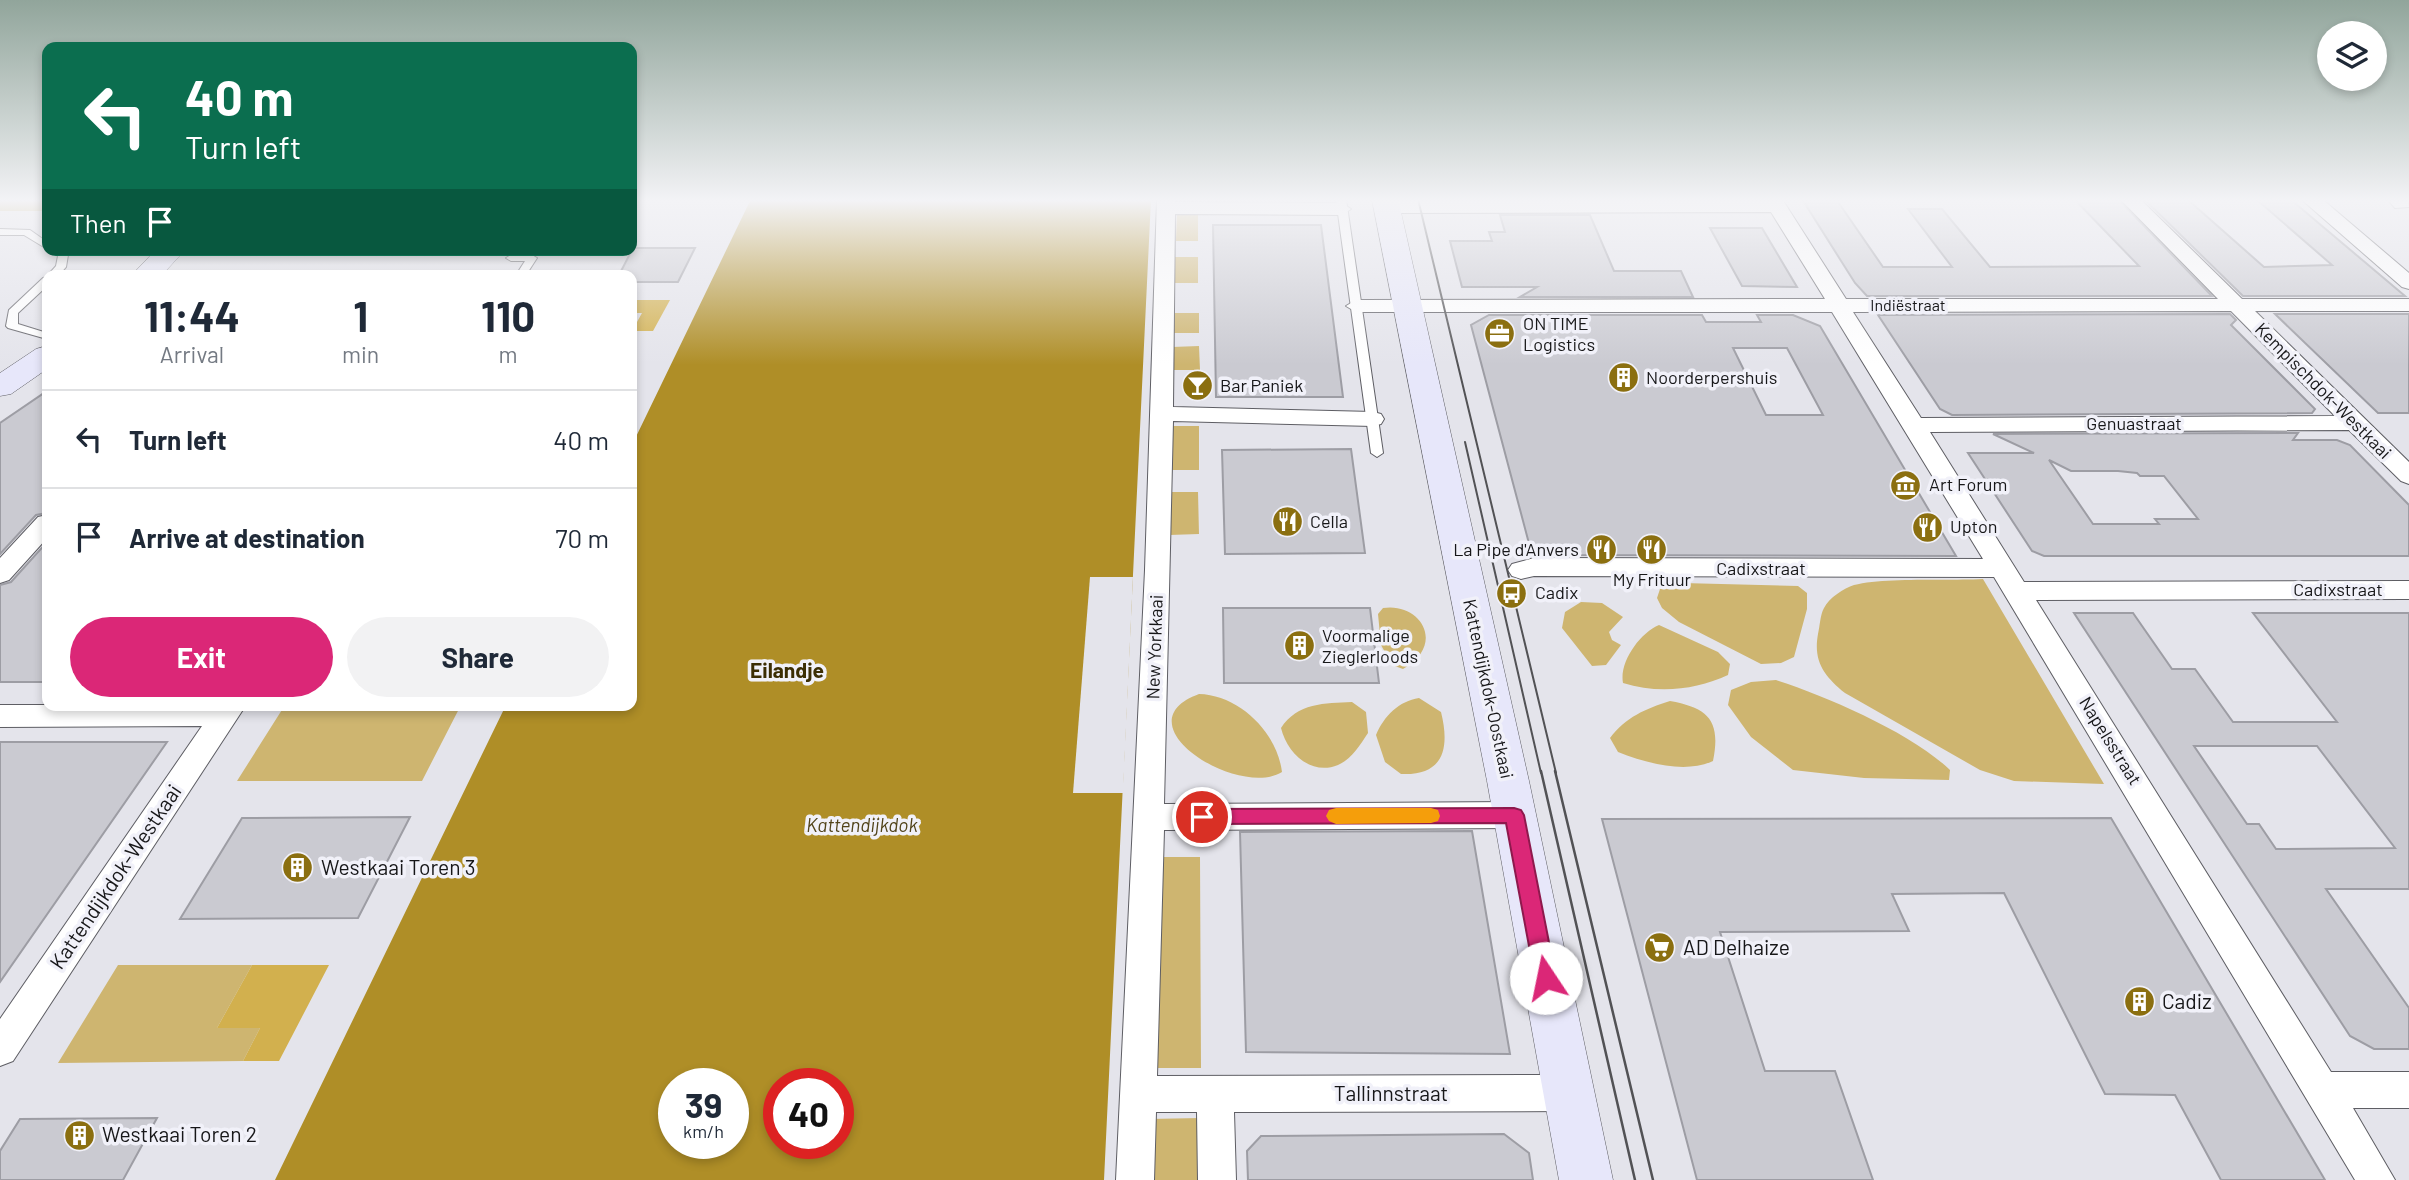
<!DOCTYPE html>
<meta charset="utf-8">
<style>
body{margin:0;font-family:Barlow,sans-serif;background:#f2f2f3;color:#1f2937;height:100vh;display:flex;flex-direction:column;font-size:26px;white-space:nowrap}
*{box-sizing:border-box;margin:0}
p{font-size:23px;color:#747a83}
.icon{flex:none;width:38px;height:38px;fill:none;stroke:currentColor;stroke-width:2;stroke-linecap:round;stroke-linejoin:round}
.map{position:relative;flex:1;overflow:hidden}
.side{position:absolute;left:42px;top:270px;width:595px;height:441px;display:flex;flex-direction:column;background:#fff;border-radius:14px;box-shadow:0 4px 10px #0003}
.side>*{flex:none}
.hud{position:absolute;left:42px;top:42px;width:595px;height:214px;border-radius:14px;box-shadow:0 4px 10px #0003;background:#0b6e4f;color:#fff;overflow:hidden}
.controls{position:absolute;left:2317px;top:21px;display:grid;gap:14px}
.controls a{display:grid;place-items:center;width:70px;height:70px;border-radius:50%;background:#fff;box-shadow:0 4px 10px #0003;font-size:35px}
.speed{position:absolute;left:658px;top:1068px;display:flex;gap:14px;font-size:35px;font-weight:700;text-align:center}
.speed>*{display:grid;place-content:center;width:91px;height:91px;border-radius:50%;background:#fff;box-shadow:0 4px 10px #0003;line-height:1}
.speed small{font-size:18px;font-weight:400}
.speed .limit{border:10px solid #d22;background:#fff;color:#111}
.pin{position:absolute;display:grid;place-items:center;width:60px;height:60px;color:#fff;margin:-30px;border:4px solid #fff;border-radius:50%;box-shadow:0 2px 7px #0007}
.me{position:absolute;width:77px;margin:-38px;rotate:349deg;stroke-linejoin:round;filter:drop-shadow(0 0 5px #0008)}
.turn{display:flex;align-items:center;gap:24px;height:147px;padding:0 28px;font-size:32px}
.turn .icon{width:91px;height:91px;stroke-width:2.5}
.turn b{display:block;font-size:49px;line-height:60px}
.then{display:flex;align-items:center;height:66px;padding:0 28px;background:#0003;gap:14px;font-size:26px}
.eta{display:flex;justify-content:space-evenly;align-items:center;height:119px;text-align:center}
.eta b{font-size:42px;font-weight:700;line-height:49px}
.action{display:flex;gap:14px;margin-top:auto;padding:14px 28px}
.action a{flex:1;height:80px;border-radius:42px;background:#db2777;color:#fff;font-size:28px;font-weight:700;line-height:80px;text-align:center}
.action a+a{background:#f2f2f3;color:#1f2937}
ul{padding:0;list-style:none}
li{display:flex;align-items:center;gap:21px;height:98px;padding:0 28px;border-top:2px solid #e0e1e3}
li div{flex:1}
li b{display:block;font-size:26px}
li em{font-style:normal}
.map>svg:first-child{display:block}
.green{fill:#ceb570}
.forest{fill:#d2b04e}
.water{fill:#af8e27;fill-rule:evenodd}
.pier{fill:#e4e4eb}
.building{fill:#cacad1;stroke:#9d9da4;stroke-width:2;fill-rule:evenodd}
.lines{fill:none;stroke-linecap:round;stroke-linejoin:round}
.lane-casing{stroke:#5e5e64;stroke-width:2}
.street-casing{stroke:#5e5e64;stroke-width:2}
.secondary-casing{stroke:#5e5e64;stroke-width:1}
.lane{fill:#fff;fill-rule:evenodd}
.street{fill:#fff;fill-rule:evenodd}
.secondary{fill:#e7e7fa;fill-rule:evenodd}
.tram-far1{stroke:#525255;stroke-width:2}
.tram{stroke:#525255;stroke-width:2.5}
.route{fill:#db2777;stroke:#8e194d;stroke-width:2}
.slow{fill:#f59e0b}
.labels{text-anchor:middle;stroke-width:7;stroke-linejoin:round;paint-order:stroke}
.far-street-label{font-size:16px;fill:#171719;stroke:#f1f1f9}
.poi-label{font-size:18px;fill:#171719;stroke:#f1f1f9;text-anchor:start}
.street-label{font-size:18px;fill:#171719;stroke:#f1f1f9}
.water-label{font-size:19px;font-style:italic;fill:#51431a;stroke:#f1f1f9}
.quarter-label{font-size:21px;font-weight:bold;fill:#3c2e04;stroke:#f1f1f9}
.near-poi-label{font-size:21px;fill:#171719;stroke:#f1f1f9;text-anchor:start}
.near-street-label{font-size:21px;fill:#171719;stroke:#f1f1f9}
</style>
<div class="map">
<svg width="2409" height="1180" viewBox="0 0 2409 1180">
<rect width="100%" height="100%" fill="#e4e4eb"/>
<!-- green -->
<path class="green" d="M1177,212H1198V241H1176Z
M1175,257H1198V283H1174Z
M1173,313H1199V333H1173Z
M1199,346L1200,370H1172V347Z
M1171,426H1199V470H1170Z
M1170,492H1198L1199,534L1169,535Z
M1983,579L2104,784L2014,781L1980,770L1845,693C1824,676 1813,661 1818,634C1820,626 1820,615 1824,608C1829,598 1844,588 1854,585C1885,577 1948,581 1983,579Z
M1682,583L1798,586L1807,593V609L1794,657L1781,663L1761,664L1679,622L1662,608L1657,598L1660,589Z
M1581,602L1602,603L1623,617L1609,632L1612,640L1621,645L1606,665L1592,666L1562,628L1565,612Z
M1383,608C1420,602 1447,644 1403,669L1392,665L1381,645L1378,614Z
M1659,625L1718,652L1730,664L1728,675C1696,690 1658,694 1623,683C1619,662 1640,633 1659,625Z
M1776,680C1826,696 1912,733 1950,770L1949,780L1864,778L1793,770L1751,737L1728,705L1731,690L1751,682Z
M1199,694C1239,695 1277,732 1282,772C1239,799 1118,724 1199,694Z
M1419,698L1441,712C1450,748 1444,776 1401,774L1385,762L1376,735C1384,716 1399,701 1419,698Z
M1670,701C1709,708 1721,721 1713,761C1685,774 1646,763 1618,752L1610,738C1626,717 1645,709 1670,701Z
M1352,702L1366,712L1368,733C1360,745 1352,759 1338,765C1311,776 1287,753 1281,728C1297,703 1325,703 1352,702Z
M285,705H461L422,781H237Z
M1153,857H1200L1201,1068H1148Z
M118,965H252L217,1028H260L243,1061L58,1063Z
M1201,1118L1202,1180H1146L1148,1119Z"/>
<!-- forest -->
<path class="forest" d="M632,300H670L653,331H632L642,313H632Z
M252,965H329L279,1061H243L260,1028H217Z"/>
<!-- water -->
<path class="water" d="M0,199H47V211H0Z
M632,199H1151L1104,1180H275L506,705H632V445L750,201ZM674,1083H733V1143H674ZM779,1083H838V1143H779Z"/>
<!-- pier -->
<path class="pier" d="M1090,577H1133L1123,793H1073Z"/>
<!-- building -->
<path class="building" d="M1802,199H1836L1883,267H1952L1908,209H1942L1990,267L2139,266L2074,199H2118L2212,296H1867L1855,283Z
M2144,199H2187L2264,267L2332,265L2256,199H2290L2405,296H2243Z
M1500,215H1590L1614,271H1681L1693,297H1520L1537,287H1462L1450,241H1492L1489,232H1505Z
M1213,225H1321L1343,397H1216Z
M1710,228H1762L1797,287L1742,286Z
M633,248H695L678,282H632V275H619Z
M2230,314L2236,320L2231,325L2315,409L2312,413L1952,415L1940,409L1878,315Z
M2275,314H2409V413H2378Z
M1489,315H1702L1706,322H1761L1757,315H1793L1820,326L1956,556L1538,555L1531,551L1471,325ZM1733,348H1787L1823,415H1766Z
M47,391V513L36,515L0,554V423Z
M2298,433L2293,440H2337L2350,445L2409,505V556H2044L2032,551L1968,453H2034L1993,434ZM2049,460L2071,471H2118L2137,473L2140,476H2164L2198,519H2155L2159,524H2093Z
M1351,449L1365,553L1225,554L1222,450Z
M47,542V682H0V585L11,582Z
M1223,608H1370L1379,683H1224Z
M2074,613H2133L2172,669H2195L2233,722H2337L2253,613H2409V889H2326L2409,1008V1049H2374L2350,1036ZM2194,746H2317L2395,848L2276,849L2259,824H2247Z
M0,742H167L0,982Z
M410,817L358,918L180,919L242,818Z
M2111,818L2325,1180H2221L2175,1095L2105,1094L2004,893L1892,894L1909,931L1720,932L1765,1071H1835L1873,1180H1697L1602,819Z
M1472,831L1510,1054L1246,1052L1240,832Z
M157,1118L123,1180H0V1151L20,1119Z
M1504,1134L1529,1153L1533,1180H1248L1247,1151L1261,1136Z"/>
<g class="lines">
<defs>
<path id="lane" d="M1336,199H1346L1383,453L1377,457L1371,453Z
M0,229L30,230L47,242V249L24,235H0Z
M50,250H63L68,255L66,267L59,275H48L56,266L58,256Z
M532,255L537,258L526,275H516L525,261H511L506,258L511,255Z
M47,277V286L18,313V324L47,333V339L8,328L6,326L9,310L43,278Z"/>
<path id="street" d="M1157,199H1175V202L1342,203L1351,209L1342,215L1175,214L1173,407L1373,412L1381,414L1384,419L1381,424L1373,426L1173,421L1164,804L1514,802L1525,806L1529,815L1525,824L1514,828L1164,830L1157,1076L1568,1075L1581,1080L1586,1093L1581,1106L1568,1111L1234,1112L1236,1180H1198L1197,1112H1156L1154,1180H1116L1145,570Z
M1782,199L1846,299H2218L2120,199H2140L2242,299H2409V311H2255L2409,462V484L2401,481L2349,430L1930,432L2024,582L2409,581V599L2036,600L2331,1072H2409V1108H2353L2395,1180H2355L1994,577L1534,576L1521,579L1512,576L1508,570L1512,564L1534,558L1983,559L1832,312H1356L1346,306L1356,300L1825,299L1771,212L1386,213L1377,207L1386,201ZM2231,311L2335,416L1921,418L1853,312Z
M2301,199H2322L2409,273V289L2402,287Z
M2387,199H2408L2409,207L2395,208Z
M47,515V538L9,580L0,583V558L38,517Z
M0,705H246L13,1061L0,1066V1019L202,726L0,727Z"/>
<path id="secondary" d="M1372,199H1398L1529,781L1613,1180H1559L1487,781Z
M156,250H185L162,275H132Z
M47,346V369L11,394L0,396V373L36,349Z"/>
</defs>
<!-- lane casing -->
<use href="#lane" class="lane-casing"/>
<!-- street casing -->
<use href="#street" class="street-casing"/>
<!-- secondary casing -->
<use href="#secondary" class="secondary-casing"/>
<!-- lane -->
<use href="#lane" class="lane"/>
<!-- street -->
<use href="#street" class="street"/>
<!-- secondary -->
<use href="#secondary" class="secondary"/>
<!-- tram-far1 -->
<path class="tram-far1" d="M1418,199L1556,773
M1465,442L1541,773"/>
<!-- tram -->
<path class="tram" d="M1541,771L1635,1180
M1555,771L1653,1180"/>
</g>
<!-- sky -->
<linearGradient id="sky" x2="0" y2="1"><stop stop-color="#91a59b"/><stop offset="0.55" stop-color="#f3f3f6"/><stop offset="1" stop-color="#f3f3f6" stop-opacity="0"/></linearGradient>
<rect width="2409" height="365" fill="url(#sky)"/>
<!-- route -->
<path class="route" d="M1514,808L1521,810L1524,815L1556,978L1553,985L1546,987L1538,985L1535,978L1506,823L1202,824L1195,822L1193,817L1195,811L1202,809Z"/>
<!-- slow -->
<path class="slow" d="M1336,808H1431L1438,810L1440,816L1438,821L1431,823L1336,824L1329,821L1326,816L1329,810Z"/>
<!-- icons -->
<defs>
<symbol id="office-disc" viewBox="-11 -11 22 22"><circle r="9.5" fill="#8b6f10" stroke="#f1f1f9"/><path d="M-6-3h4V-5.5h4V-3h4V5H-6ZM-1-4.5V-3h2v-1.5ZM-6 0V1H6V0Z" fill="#fff"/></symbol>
<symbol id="building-disc" viewBox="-11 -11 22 22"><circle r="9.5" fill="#8b6f10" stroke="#f1f1f9"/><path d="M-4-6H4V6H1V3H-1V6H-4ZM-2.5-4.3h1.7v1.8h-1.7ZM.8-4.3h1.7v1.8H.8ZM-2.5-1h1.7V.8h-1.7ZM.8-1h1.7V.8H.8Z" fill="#fff"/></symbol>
<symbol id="bar-disc" viewBox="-11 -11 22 22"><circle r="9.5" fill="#8b6f10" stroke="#f1f1f9"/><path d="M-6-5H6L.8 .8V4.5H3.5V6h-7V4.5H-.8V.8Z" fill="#fff"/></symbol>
<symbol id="museum-disc" viewBox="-11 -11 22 22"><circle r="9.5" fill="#8b6f10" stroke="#f1f1f9"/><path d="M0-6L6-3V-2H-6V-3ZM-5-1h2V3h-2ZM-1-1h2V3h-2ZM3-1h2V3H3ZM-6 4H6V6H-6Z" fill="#fff"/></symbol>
<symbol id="restaurant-disc" viewBox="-11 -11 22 22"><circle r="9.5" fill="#8b6f10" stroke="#f1f1f9"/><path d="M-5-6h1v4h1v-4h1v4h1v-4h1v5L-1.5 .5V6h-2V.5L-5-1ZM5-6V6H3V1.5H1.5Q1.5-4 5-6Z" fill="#fff"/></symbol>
<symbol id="bus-disc" viewBox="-11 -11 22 22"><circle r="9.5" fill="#8b6f10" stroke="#f1f1f9"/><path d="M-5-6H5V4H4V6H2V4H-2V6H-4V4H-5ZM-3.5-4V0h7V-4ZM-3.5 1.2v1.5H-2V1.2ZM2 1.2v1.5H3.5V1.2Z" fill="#fff"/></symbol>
<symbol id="supermarket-disc" viewBox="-11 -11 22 22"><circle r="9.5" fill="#8b6f10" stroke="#f1f1f9"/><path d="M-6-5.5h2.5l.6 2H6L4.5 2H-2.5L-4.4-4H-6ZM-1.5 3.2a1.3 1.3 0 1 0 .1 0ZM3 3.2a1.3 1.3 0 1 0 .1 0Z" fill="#fff"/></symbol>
</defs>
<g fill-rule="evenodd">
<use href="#office-disc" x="1482" y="316" width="35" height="35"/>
<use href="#building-disc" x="1606" y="360" width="35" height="35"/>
<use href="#bar-disc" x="1180" y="368" width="35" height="35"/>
<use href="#museum-disc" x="1888" y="468" width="35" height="35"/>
<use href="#restaurant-disc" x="1270" y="504" width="35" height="35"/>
<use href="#restaurant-disc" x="1910" y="510" width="35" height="35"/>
<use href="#restaurant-disc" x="1584" y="532" width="35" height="35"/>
<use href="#restaurant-disc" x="1634" y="532" width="35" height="35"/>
<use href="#bus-disc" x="1494" y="576" width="35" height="35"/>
<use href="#building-disc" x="1282" y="628" width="35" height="35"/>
<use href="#building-disc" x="280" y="850" width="35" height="35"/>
<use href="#supermarket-disc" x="1642" y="930" width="35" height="35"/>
<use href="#building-disc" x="2122" y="984" width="35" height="35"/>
<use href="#building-disc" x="62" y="1118" width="35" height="35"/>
</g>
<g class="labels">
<!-- far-street labels -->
<g class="far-street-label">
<text x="1908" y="311">Indiëstraat</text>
</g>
<!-- poi labels -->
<g class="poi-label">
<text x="1523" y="330">ON TIME<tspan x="1523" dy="21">Logistics</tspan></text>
<text x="1646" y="384">Noorderpershuis</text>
<text x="1220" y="392">Bar Paniek</text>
<text x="1929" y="491">Art Forum</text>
<text x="1310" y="528">Cella</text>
<text x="1950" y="533">Upton</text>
<text x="1579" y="556" text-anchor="end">La Pipe d'Anvers</text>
<text x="1652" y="586" text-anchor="middle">My Frituur</text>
<text x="1535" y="599">Cadix</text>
<text x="1322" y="642">Voormalige<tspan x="1322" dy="21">Zieglerloods</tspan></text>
</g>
<!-- street labels -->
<g class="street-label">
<text transform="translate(2323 391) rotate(45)" y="6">Kempischdok-Westkaai</text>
<text x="2134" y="430">Genuastraat</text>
<text x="1761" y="575">Cadixstraat</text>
<text x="2338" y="596">Cadixstraat</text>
<text transform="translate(1155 647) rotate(-88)" y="6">New Yorkkaai</text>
<text transform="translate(1488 689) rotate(78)" y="6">Kattendijkdok-Oostkaai</text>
<text transform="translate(2110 741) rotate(58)" y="6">Napelsstraat</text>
</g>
<!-- water labels -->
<g class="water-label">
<text x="862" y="832">Kattendijkdok</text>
</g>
<!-- quarter labels -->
<g class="quarter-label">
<text x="787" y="678">Eilandje</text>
</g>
<!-- near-poi labels -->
<g class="near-poi-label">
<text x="321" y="875">Westkaai Toren 3</text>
<text x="1683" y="955">AD Delhaize</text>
<text x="2162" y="1009">Cadiz</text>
<text x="102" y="1142">Westkaai Toren 2</text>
</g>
<!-- near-street labels -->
<g class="near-street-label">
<text transform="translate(116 877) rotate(-56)" y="7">Kattendijkdok-Westkaai</text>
<text x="1391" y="1101">Tallinnstraat</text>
</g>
</g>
</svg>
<div class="controls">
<a><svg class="icon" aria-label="layers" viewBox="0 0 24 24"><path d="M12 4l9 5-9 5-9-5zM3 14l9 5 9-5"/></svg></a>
</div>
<div class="speed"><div>39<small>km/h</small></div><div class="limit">40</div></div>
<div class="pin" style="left:1202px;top:817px;background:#d93025"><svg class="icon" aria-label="arrive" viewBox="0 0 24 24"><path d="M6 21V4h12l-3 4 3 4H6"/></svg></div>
<svg class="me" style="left:1546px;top:978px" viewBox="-20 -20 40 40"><circle r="19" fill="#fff"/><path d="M0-13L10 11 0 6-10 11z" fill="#db2777"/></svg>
<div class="hud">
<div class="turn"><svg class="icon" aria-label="left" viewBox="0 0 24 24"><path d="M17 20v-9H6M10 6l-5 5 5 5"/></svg><div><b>40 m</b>Turn left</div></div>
<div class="then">Then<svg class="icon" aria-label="arrive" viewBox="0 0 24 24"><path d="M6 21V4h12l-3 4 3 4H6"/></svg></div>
</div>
<section class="side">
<div class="eta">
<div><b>11:44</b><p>Arrival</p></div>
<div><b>1</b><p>min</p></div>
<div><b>110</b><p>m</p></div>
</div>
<ul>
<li><svg class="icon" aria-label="left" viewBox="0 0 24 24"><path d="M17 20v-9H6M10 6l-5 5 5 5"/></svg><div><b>Turn left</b></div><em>40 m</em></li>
<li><svg class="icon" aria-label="arrive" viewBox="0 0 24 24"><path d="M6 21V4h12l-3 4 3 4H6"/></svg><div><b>Arrive at destination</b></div><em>70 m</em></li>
</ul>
<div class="action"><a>Exit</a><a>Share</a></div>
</section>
</div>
